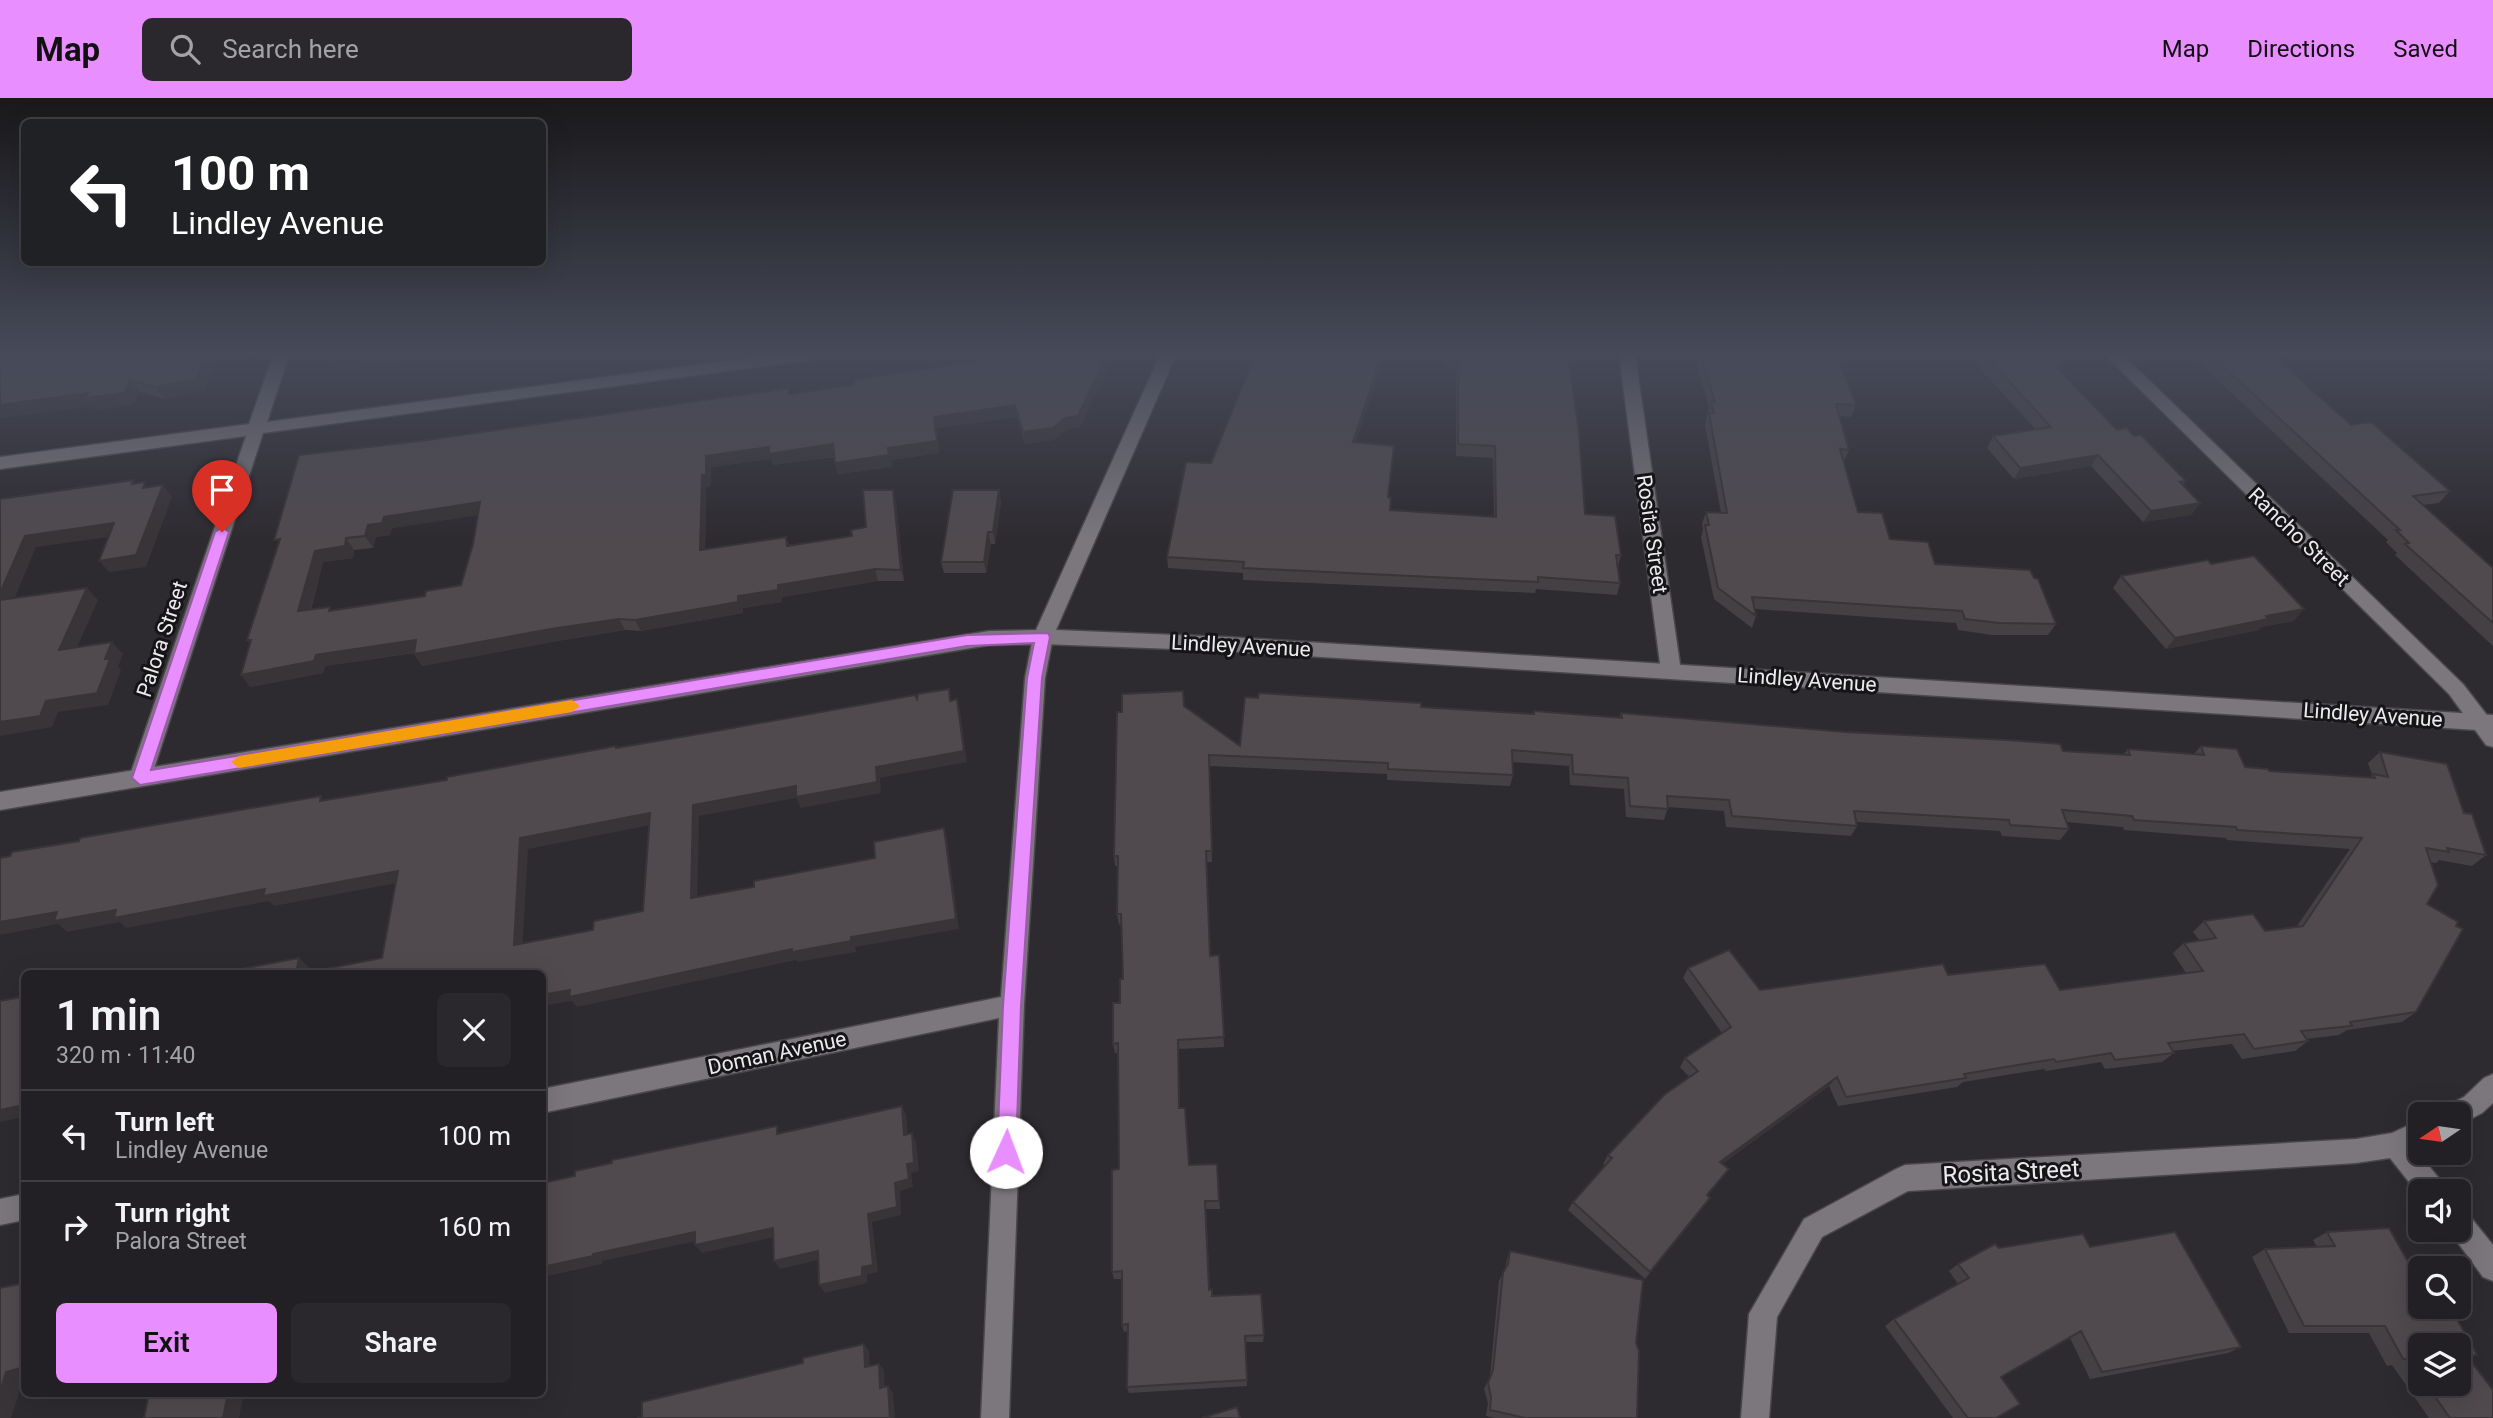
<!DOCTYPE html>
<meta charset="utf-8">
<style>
body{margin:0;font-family:Roboto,sans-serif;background:#2a282c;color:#f1f3f6;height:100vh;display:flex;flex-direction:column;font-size:26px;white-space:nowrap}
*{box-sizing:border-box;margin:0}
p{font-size:23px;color:#a2a3a6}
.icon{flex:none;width:38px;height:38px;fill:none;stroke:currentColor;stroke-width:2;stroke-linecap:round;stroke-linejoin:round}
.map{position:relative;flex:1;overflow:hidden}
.drawer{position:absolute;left:21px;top:872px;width:525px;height:427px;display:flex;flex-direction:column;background:#222024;border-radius:10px;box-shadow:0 7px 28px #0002,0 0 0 2px #3f3e41}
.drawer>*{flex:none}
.top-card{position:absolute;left:21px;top:21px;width:525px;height:147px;border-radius:10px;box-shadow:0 7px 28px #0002,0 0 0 2px #3f3e41;background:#202124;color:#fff;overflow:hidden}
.needle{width:46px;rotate:257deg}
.buttons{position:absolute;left:2408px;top:1004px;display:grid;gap:14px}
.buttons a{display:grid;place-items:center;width:63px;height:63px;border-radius:10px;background:#222024;box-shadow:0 7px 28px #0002,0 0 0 2px #3f3e41;font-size:35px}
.pin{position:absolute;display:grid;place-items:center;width:60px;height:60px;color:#fff;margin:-72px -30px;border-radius:50% 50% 50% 0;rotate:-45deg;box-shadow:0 0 7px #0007}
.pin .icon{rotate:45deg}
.me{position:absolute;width:77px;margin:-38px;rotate:2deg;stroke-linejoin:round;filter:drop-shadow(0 0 5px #0008)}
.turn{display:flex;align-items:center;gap:24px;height:147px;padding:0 35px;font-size:32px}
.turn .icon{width:91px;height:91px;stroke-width:2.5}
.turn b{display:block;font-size:49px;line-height:60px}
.round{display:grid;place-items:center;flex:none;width:74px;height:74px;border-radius:10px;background:#2a282c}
.headline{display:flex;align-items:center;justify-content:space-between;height:119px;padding:0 35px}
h1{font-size:42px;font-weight:600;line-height:52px}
.primary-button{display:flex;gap:14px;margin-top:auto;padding:14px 35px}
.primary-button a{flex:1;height:80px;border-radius:10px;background:#e98efe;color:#111;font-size:28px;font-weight:600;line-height:80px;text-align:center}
.primary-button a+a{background:#2a282c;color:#f1f3f6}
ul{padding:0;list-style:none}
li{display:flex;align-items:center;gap:21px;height:91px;padding:0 35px;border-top:2px solid #3f3e41}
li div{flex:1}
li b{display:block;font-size:26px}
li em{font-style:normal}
header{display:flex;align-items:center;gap:42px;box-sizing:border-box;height:98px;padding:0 35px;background:#e98efe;color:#111}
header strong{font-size:33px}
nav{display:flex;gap:38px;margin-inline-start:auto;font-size:24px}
.search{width:490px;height:63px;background:#2a282c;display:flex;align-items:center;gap:18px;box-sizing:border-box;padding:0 24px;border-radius:10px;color:#a2a3a6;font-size:26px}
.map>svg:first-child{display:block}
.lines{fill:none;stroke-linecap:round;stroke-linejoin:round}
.minor-casing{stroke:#49474b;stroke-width:3}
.tertiary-casing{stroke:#49474b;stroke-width:3}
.minor{fill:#7b777d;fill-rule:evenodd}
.tertiary{fill:#7b777d;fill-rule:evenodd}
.wall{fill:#454044;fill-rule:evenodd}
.shaded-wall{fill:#383437}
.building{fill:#504a4f;stroke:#383437;stroke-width:2;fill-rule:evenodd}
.route{fill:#e98efe;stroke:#975ca5;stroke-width:2}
.slow{fill:#f59e0b}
.labels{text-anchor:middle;stroke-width:6;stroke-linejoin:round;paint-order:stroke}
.street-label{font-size:21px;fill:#eceaee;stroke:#151416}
.near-street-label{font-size:24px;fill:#eceaee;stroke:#151416}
</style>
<header>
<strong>Map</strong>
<div class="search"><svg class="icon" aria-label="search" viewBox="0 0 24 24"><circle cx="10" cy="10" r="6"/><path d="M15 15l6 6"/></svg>Search here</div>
<nav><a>Map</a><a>Directions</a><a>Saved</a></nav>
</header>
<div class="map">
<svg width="2493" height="1320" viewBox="0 0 2493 1320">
<rect width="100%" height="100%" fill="#2e2b30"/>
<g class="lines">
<defs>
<path id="minor" d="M273,257H289L267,324L770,257H818L810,262L263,335L151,680L148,686L140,688L132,686L129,680L246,338L0,371V359L249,326Z
M1619,257H1635L1681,573L1678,578L1671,580L1664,578L1661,573Z
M2105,257H2123L2463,586L2493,625V649L2486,647L2449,596Z
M1043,532L1050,534L1053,539L1045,580L1024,907L1009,1320H981L999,920L542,1015V991L1001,899L1025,580L1033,539L1036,534Z
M2493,976V1005L2482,1015L2459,1027V1017H2440L2444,1009L2464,999L2484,980Z
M2420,1022V1047L2414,1050L2443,1085L2447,1094H2420V1098L2390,1060L2356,1065L1908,1093L1822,1139L1777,1219L1769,1320H1741L1749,1216L1804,1121L1896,1071L1905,1067L2356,1041L2392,1035Z
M24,1096V1122L0,1127V1101Z
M2459,1112L2468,1116L2493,1147V1183L2483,1179L2450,1134L2449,1132H2459Z"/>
<path id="tertiary" d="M1160,257H1176L1056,532L1226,539L2493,617V633L1226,553L1043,546L989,547L0,712V694L989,533L1036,532Z"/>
</defs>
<!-- minor casing -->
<use href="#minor" class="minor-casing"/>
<!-- tertiary casing -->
<use href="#tertiary" class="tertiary-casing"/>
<!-- minor -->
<use href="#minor" class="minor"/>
<!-- tertiary -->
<use href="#tertiary" class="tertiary"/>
</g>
<!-- wall -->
<path class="wall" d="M0,257H218L205,293L165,301L139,294L133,307L96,312L93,308L0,320Z
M1385,257L1356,344L1388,399L1390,412L1494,419L1493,360L1456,358V271H1447L1445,257H1568L1585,416L1621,457L1618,468L1620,485L1617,497L1536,491L1535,495L1243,482V475L1168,470L1167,459L1211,365Z
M1694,257H1837L1856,307L1851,319L1839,318L1849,352L1844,363L1858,414L1890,441L1935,466L2056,526L2048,537H1992L1958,532L1956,525L1755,511L1756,518L1752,530L1714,501L1701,439L1703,432L1702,426L1706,414L1721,415L1705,327L1709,309Z
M1980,257H2055L2061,275L2117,332L2134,338L2186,383L2183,387L2200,405L2191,417L2143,424L2091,368L2014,381L1987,350L1993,338L2036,332L1976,266Z
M2191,257H2273L2351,327L2450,393L2439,405L2423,407L2493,470V548L2395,457L2397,455L2386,444L2388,442Z
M1109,269L1080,329L1067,331L1054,342L1025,346L1017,319L937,330L939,355L891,362L892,369L838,376L834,359L773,367L771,361L711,369V388L706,389L705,452L786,439L789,447L852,438L866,429L896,404L904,483H878L782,499V504L743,510V515L641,533L625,532L557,543L422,568L414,555L325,568L323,575L250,589V545L420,343L789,290L791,296ZM478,417L473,446L461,487L425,498L332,512H311L323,464L353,460L354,452L373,450L376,439L390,437L392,430Z
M999,392L1001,404L995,446H991L986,475H944L941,464Z
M2211,466L2294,523L2261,529L2259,532L2166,551L2113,490L2121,478Z
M1184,608L1240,648L1421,609L1533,616L1534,613L1619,620L1621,615L2063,653L2124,656L2128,651L2194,656L2201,648L2245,669L2269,673L2370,680L2372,677L2368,665L2380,654L2464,715L2486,757L2472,768L2439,762L2436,765L2430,764L2416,914L2402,924L2347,932L2339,937L2306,941L2308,943L2295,953L2242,961L2232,946L2172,953L2174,955L2162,964L2105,971L2101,964L2046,973L2044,971L1963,984L1957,989L1838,1008L1829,988L1722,1066L1729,1071L1707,1098L1704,1108L1645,1181L1568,1112L1573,1104L1605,1067L1603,1066L1608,1057L1689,979L1680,969L1685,960L1722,935L1683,880L1688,870L1760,892L1948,877L2060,892L2186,875L2173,855L2184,845L2200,843L2193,834L2204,823L2265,833L2297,828L2350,751L2227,742L2226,740L2124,732L2123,729L2066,724L2069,731L2060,742L2002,738L2000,733L1857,724V728L1851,738L1726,729L1724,713L1668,709L1664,722L1626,719L1624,691L1570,687L1569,668L1512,664L1513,677L1510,688L1387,682V676L1209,668L1212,764H1206L1210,858L1219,857L1224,949L1178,951L1180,1010L1189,1067L1217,1066L1220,1111H1206L1210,1192L1212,1191L1213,1198L1264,1237L1263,1244H1245L1247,1288L1129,1295L1127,1289L1128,1233L1124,1234L1122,1227V1181H1114L1112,1174L1119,1071L1118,955H1115L1113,946L1120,905L1123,881L1121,826L1119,827L1117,816L1118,768H1115L1114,758Z
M2327,1134L2477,1257L2469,1260L2493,1320H2429L2392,1267L2387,1268L2369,1235H2289L2252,1159L2265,1151L2317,1149L2313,1142ZM2420,1248L2459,1286H2420Z
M2090,1149L2241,1249L2228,1255L2090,1281L2070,1240L2001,1279L1996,1320H1953L1885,1228L1894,1221L1958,1186L1949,1173L1958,1166L1999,1150Z
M1510,1153L1636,1245L1637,1320H1495L1486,1318L1488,1305L1484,1291L1490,1278L1499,1183L1505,1171L1507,1161Z"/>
<!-- shaded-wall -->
<path class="shaded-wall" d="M205,257H218L205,293L165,301L156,289Z
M358,257H447L336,273L329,262Z
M467,257H488L468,260Z
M1108,257L1109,269L1080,329L1067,331L1054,342L1025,346L1023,334Z
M1382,257H1385L1352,356L1353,344Z
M2065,268L2059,279L2056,269Z
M130,282L139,294L133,307L96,312L93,308L0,320V307Z
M1015,307L1017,319L937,330L939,355L891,362L892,369L838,376L835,365L934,319Z
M833,346L836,358L773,367L771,361L711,369V388L706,389L705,464L700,452L702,377L706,358L769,349Z
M2098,357L2091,368L2014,381L2020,370Z
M163,387L172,399L146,469L109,474L99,463Z
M893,392L896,404L904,483L901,472Z
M999,392L1001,404L995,446L993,434Z
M480,404L487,416L392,430L390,437L376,439L373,450L365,438L368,427L384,419Z
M2200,405L2191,417L2143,424L2151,413Z
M114,425L124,437L36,449L9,514L0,506V495L25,438Z
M988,434L991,446L986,475L984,464Z
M346,440L354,452L353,460L323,464L307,525L298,513L315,453Z
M875,471L878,483L782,499V504L743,510V515L641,533L635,522L738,498L778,487Z
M87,490L98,502L71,563L59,552Z
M2304,511L2294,523L2261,529L2259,532L2166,551L2175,540L2266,518Z
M619,521L625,532L557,543L422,568L414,556L551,531Z
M416,542L424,553L325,568L323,575L250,589L241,577L316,557Z
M112,544L123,556L118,569L121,572L108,607L58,614L52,629L0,638V624L46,603L105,561Z
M957,601L960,613L967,664L880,680L881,695L801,710L796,700L699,718L697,811L691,800L693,707L876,669Z
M650,715L656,726L528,751L522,857L514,847L520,740Z
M944,730L947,741L959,831L855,849L856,854L797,864L796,862L577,909L572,903L542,908V897L851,839Z
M398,773L408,783L274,808L269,803L126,830L120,824L67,834L58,826L0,837V824L57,814L116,812Z
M299,860L310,870L309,875H296Z
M1837,979L1829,988L1714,1072L1720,1064Z
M24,1007V1019L0,1024V1012Z
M902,1008L906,1017L909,1046L904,1037Z
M912,1035L916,1044L919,1073L911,1075L913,1089L900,1093L901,1117L872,1124L878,1174L867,1177V1185L825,1195L819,1187L862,1169L868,1116L895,1085L907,1066Z
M773,1130L779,1138L702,1155L695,1147Z
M695,1134L702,1142L602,1163V1166L543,1179L542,1186V1169L593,1156Z
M818,1153L823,1161L780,1171L774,1163Z
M864,1246L869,1253L870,1275L865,1269Z
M879,1266L884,1272L885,1296L880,1290Z
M24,1269V1280L11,1320H0V1294L6,1274Z
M888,1288L893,1295L895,1320H890Z
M228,1295H244L239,1320H223Z"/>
<!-- building -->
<path class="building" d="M0,257H205L197,281L156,289L130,282L124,295L86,300L88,295L0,307Z
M330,257H358L329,262Z
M1015,257H1107L1078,318L1065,320L1053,330L1023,334L1015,307L934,319L937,343L888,350L889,357L835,365L833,346L769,356V349L706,358V377H702L700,452L786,439L787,448L852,438L851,432L866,429L863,392H893L901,472L875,471L778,487V492L738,498V504L635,522L619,521L551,531L414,556L416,542L316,557L314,563L241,577L251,542H247L280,441L274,442L299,357L420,343L789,290V296L854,287V282ZM480,404L473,446L461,487L426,493L425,498L329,513L330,509L298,513L315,453L345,448L346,440L365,438L368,427L382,425L384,419Z
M1255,257H1382L1353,344L1394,348L1388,399L1391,400L1390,412L1496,419L1495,348L1458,346V259H1449V257H1568L1579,335L1585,416L1615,418L1621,457H1616L1620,485L1538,479V484L1243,470L1244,464L1167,459L1186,364L1211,365Z
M1701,257H1837L1856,307L1836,306L1849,352L1840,351L1858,414L1882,415L1890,441L1928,444L1935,466L2030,472L2034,480L2038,481L2056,526L1999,525L1965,521L1962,513L1752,499L1756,518L1718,490L1705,427H1709L1706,414L1727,415L1709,315H1714L1711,304H1715Z
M1985,257H2055L2065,268L2056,269L2117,332L2127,330L2134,338L2141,337L2186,383L2180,384L2200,405L2151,413L2098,357L2020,370L1993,338L2051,329Z
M2211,257H2273L2351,327L2371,324L2450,393L2413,398L2493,470V525L2405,446L2409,445L2396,432H2400Z
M134,382L132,386L145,384L143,390L163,387L136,457L99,463L114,425L25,438L0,495V401Z
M953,392H999L993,434H988L984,464H941Z
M2254,458L2304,511L2266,518L2268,521L2175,540L2121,478L2208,462L2211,466Z
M87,490L59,552L112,544L105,561H110L97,595L46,603L40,618L0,624V502Z
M949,591L950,603L957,601L964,653L876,669L877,684L796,699V688L693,707L691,800L754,789V783L875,760L874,744L944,730L956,821L851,839V843L792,854V851L569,899L570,892L542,897V875H305L382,860L398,773L263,798L265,791L114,820L116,812L54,823L57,814L0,824V760L10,758L12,754L79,743L80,740L321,698L320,703L447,682V679L616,648V650L716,633L915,597L917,601L918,596ZM650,715L643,813L594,823L593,832L514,847L520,740Z
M1183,593L1184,608L1240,648L1245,599L1258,600L1259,595L1421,605V609L1534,616V613L1622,620L1621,615L1845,634L2008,642L2060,646L2063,653L2130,657L2128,651L2204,657L2201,648L2237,651L2245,669L2268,671L2269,673L2375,680L2373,676L2388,679L2380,654L2447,666L2464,715L2472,716L2486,757L2447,750L2449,754L2426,750L2438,787L2427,806L2458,824L2456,828L2463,831L2416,914L2350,924L2352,928L2301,933L2308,943L2254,951L2244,936L2168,945L2174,955L2115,962L2111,955L2056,964L2054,961L1964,976L1966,980L1846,999L1837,979L1720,1064L1729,1071L1707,1097L1710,1100L1650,1174L1573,1104L1612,1060L1608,1057L1664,997L1698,973L1685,960L1731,929L1688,870L1729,852L1760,892L1943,866L1948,877L2045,866L2060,892L2203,873L2184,845L2216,840L2204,823L2253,816L2265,833L2303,828L2362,740L2237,732L2236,729L2134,722L2132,718L2062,712L2069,731L2010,727L2009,722L1854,713L1857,728L1732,718L1729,702L1667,698L1668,711L1630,708L1628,680L1573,676L1572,657L1512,652L1513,677L1388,671V665L1209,657L1212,753H1206L1210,858L1219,857L1224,939L1178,942L1179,1010H1185L1189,1067L1217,1066L1219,1103H1205L1209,1192L1212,1191V1198L1261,1196L1264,1237L1245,1238L1247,1282L1127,1289L1128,1226L1122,1227V1173L1112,1174V1072L1119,1071L1118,945L1113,946V905H1120V881H1123L1121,816H1117L1118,758H1114L1117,614H1122V596Z
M299,860L296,875H225V874Z
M24,891V1007L0,1012V903L21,899Z
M902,1008L904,1037L912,1035L914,1065L907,1066L909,1081L895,1085L897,1109L868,1116L873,1167L862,1169V1178L819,1187L818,1153L774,1163L773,1130L695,1147V1134L593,1156V1158L542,1169V1085L575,1078V1073L612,1065V1062L777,1028V1036Z
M2389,1130L2420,1185V1209H2440L2442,1213L2452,1212L2477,1257L2467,1258L2493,1292V1320H2450L2426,1286H2459V1248H2420V1278L2408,1261H2403L2385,1228H2304L2265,1151L2335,1148L2327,1134Z
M2175,1134L2241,1249L2102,1274L2081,1233L2001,1279L2020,1306L1996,1320H1968L1894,1221L1969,1180L1958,1166L1995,1146L1999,1150L2083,1136L2090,1149Z
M1510,1153L1643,1182L1636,1245L1639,1253L1637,1320H1525L1490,1312L1491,1299L1488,1285L1493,1272L1503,1175L1508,1166Z
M24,1185V1269L6,1274L0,1294V1190Z
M864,1246L865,1269L879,1266L880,1290L888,1288L890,1320H637L642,1319V1304L803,1265V1260Z
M149,1295H228L223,1320H144Z
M1237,1309L1240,1320H1202Z"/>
<!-- sky -->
<linearGradient id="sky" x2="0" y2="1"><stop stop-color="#19181a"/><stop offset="0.58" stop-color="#464a59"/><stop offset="1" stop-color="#464a59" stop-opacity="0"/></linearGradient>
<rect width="2493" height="442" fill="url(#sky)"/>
<!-- route -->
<path class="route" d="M222,429L229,434L151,672L967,537L1048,535L1050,539L1042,580L1021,908L1016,1054L1013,1060L1006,1063L999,1060L997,1054L1003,908L1027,580L1034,545L967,548L140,687L132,680L215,434Z"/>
<!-- slow -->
<path class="slow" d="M572,602L580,608L572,614L239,670L231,664L239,658Z"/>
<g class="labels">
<!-- street labels -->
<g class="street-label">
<text transform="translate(1652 436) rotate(82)" y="7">Rosita Street</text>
<text transform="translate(2299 439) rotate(44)" y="7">Rancho Street</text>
<text transform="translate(162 541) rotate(-72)" y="7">Palora Street</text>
<text transform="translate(1241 548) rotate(3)" y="7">Lindley Avenue</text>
<text transform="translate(1807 582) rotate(4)" y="7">Lindley Avenue</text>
<text transform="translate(2373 617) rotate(4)" y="7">Lindley Avenue</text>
<text transform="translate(777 955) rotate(-12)" y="7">Doman Avenue</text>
</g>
<!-- near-street labels -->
<g class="near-street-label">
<text transform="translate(2011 1074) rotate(-3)" y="8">Rosita Street</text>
</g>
</g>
</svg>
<div class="buttons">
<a><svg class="needle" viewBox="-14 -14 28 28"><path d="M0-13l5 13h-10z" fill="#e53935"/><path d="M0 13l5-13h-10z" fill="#a2a3a6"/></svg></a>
<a><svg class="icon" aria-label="sound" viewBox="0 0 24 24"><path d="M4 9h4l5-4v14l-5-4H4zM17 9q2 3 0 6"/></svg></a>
<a><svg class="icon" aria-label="search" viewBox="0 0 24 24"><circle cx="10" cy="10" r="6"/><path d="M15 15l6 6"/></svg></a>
<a><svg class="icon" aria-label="layers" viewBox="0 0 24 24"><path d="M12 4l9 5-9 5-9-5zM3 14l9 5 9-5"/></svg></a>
</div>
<div class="pin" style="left:222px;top:434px;background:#d93025"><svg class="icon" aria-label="arrive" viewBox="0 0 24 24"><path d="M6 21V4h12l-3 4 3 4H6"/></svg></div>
<svg class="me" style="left:1006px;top:1054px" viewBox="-20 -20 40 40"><circle r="19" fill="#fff"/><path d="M0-13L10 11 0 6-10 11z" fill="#e98efe"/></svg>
<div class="top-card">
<div class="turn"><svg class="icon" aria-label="left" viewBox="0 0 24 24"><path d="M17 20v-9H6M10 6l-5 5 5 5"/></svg><div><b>100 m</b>Lindley Avenue</div></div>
</div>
<section class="drawer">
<div class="headline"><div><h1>1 min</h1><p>320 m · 11:40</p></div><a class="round"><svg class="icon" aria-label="close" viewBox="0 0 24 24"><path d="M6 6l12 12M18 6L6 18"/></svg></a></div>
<ul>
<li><svg class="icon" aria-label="left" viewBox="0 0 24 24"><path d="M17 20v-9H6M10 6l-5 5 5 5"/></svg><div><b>Turn left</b><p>Lindley Avenue</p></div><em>100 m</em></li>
<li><svg class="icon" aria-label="right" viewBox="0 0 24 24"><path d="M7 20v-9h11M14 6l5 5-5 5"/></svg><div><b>Turn right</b><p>Palora Street</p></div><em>160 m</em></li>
</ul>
<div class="primary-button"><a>Exit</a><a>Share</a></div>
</section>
</div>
